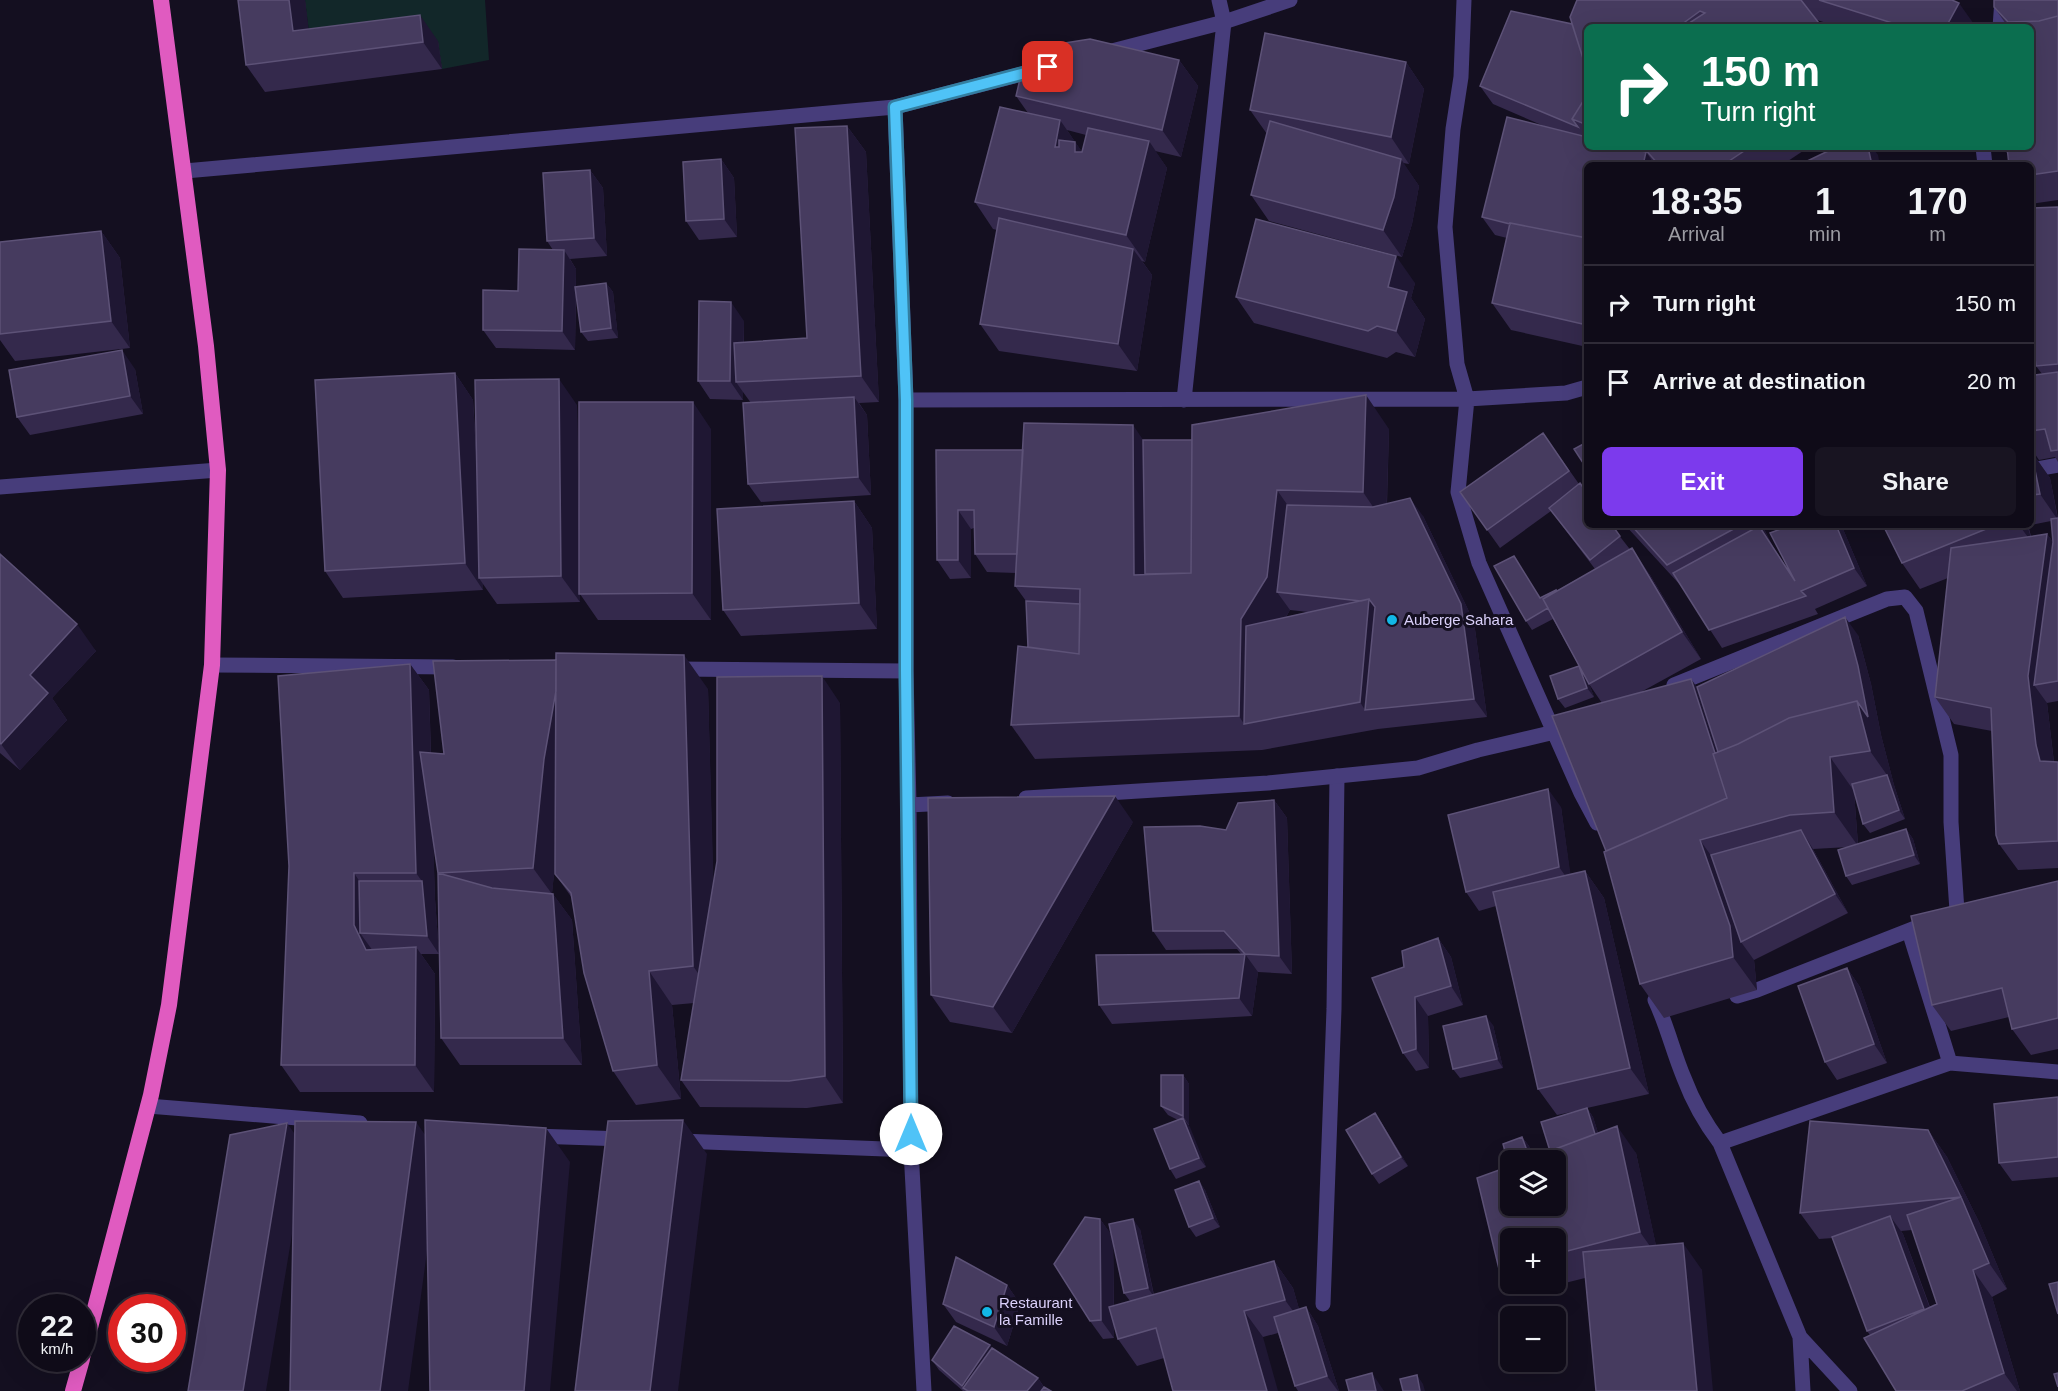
<!DOCTYPE html>
<meta charset="utf-8">
<style>
body{margin:0;font-family:Arial,sans-serif;background:#181421;color:#f1f3f6;height:100vh;display:flex;flex-direction:column;font-size:22px;white-space:nowrap}
*{box-sizing:border-box;margin:0}
p{font-size:20px;color:#9b9ba2}
.icon{flex:none;width:33px;height:33px;fill:none;stroke:currentColor;stroke-width:2;stroke-linecap:round;stroke-linejoin:round}
.map{position:relative;flex:1;overflow:hidden}
.side{position:absolute;left:1584px;top:162px;width:450px;height:366px;display:flex;flex-direction:column;background:#0f0b18;border-radius:9px;box-shadow:0 6px 24px #0002,0 0 0 2px #2f2b37}
.side>*{flex:none}
.banner{position:absolute;left:1584px;top:24px;width:450px;height:126px;border-radius:9px;box-shadow:0 6px 24px #0002,0 0 0 2px #2f2b37;background:#0b6e4f;color:#fff;overflow:hidden}
.tools{position:absolute;left:1500px;top:1150px;display:grid;gap:12px}
.tools a{display:grid;place-items:center;width:66px;height:66px;border-radius:9px;background:#0f0b18;box-shadow:0 6px 24px #0002,0 0 0 2px #2f2b37;font-size:30px}
.speed{position:absolute;left:18px;top:1294px;display:flex;gap:12px;font-size:30px;font-weight:700;text-align:center}
.speed>*{display:grid;place-content:center;width:78px;height:78px;border-radius:50%;background:#0f0b18;box-shadow:0 6px 24px #0002,0 0 0 2px #2f2b37;line-height:1}
.speed small{font-size:15px;font-weight:400}
.speed .limit{border:9px solid #d22;background:#fff;color:#111}
.pin{position:absolute;display:grid;place-items:center;width:51px;height:51px;color:#fff;margin:-26px;border-radius:12px;box-shadow:0 3px 9px #0006}
.me{position:absolute;width:66px;margin:-33px;rotate:0deg;stroke-linejoin:round;filter:drop-shadow(0 0 4px #0008)}
.turn{display:flex;align-items:center;gap:21px;height:126px;padding:0 18px;font-size:27px}
.turn .icon{width:78px;height:78px;stroke-width:2.5}
.turn b{display:block;font-size:42px;line-height:51px}
.eta{display:flex;justify-content:space-evenly;align-items:center;height:102px;text-align:center}
.eta b{font-size:36px;font-weight:700;line-height:42px}
.cta{display:flex;gap:12px;margin-top:auto;padding:12px 18px}
.cta a{flex:1;height:69px;border-radius:9px;background:#7c3aed;color:#fff;font-size:24px;font-weight:700;line-height:69px;text-align:center}
.cta a+a{background:#181421;color:#f1f3f6}
ul{padding:0;list-style:none}
li{display:flex;align-items:center;gap:18px;height:78px;padding:0 18px;border-top:2px solid #2f2b37}
li div{flex:1}
li b{display:block;font-size:22px}
li em{font-style:normal}
.map>svg:first-child{display:block}
.green{fill:#122729}
.lines{fill:none;stroke-linecap:round;stroke-linejoin:round}
.service{stroke:#473d7b;stroke-width:15}
.minor{stroke:#473d7b;stroke-width:15}
.trunk{stroke:#e05bc0;stroke-width:16}
.wall{fill:#34294c;fill-rule:evenodd}
.shaded-wall{fill:#1f1733}
.building{fill:#463b5f;stroke:#5d5277;stroke-width:1.5}
.route-casing{stroke:#337fa1;stroke-width:15}
.route{stroke:#4fc3f7;stroke-width:10}
.poi-dot{fill:#12b7e6;stroke:#140f20;stroke-width:2}
.labels{text-anchor:middle;stroke-width:6;stroke-linejoin:round;paint-order:stroke}
.poi-label{font-size:15px;fill:#dbd1fb;stroke:#140f20;text-anchor:start}
</style>
<div class="map">
<svg width="2058" height="1391" viewBox="0 0 2058 1391">
<rect width="100%" height="100%" fill="#140f20"/>
<!-- green -->
<path class="green" d="M305,0H485L489,60L442,69L438,41L312,57Z"/>
<g class="lines">
<!-- service -->
<path class="service" d="M0,487L218,470
M1323,1304L1334,1009L1337,776"/>
<!-- minor -->
<path class="minor" d="M1464,0L1461,77L1453,129L1445,227L1457,364L1467,399L1458,492L1479,563L1581,793L1597,823
M2000,27L2002,0
M1108,52L1224,22L1290,0
M895,107L906,400V671L909,805L911,1150L924,1391
M1983,147L1985,165
M185,171L895,107L1041,69
M906,400L1467,399L1566,393L1587,387
M1184,400L1224,22L1219,0
M2031,470L2058,465
M212,665L453,667
M675,669L906,671
M1674,685L1887,599L1905,597L1916,611L1951,755V822L1957,911
M1026,798L1268,783L1418,768L1478,750L1563,730
M909,805L948,803
M1909,931L1950,1063
M1737,996L1757,990L1933,921
M1655,1000C1667,1025 1673,1052 1684,1078C1693,1102 1705,1123 1720,1143L1800,1337L1803,1391
M148,1106L360,1123
M534,1136L624,1139
M681,1141L911,1150
M1720,1143L1950,1063L2058,1072
M1800,1337L1850,1391"/>
<!-- trunk -->
<path class="trunk" d="M82,1358L151,1095L169,1005L212,665L218,470L206,346L161,0
M73,1391L82,1359"/>
</g>
<!-- wall -->
<path class="wall" d="M238,0H305L308,29L438,41L442,69L265,92L246,65Z
M1577,0H1952L1976,27H1839L1817,20L1822,27H1587V147H1809L1782,165H1587V347L1511,330L1492,303L1507,238L1495,235L1482,217L1546,127L1493,104L1480,86L1572,24Z
M2058,0V200L2031,204V165L2007,153L2003,147H2031L2008,27L1994,7Z
M1179,60L1198,86L1181,157L1155,151L1167,168L1145,262L1142,261L1152,275L1137,371L999,351L980,324L997,230L993,229L975,202L1028,113L1016,96ZM1067,130L1086,135L1082,152L1075,142Z
M1406,62L1424,89L1409,164L1403,163L1419,186L1412,224L1402,257L1269,221L1251,195L1267,134L1250,110Z
M847,126L866,152L879,402L859,403L867,415L871,495L761,502L748,484L751,403L743,392V400L710,399L698,381L744,321V342L807,338Z
M721,159L734,178L737,237L699,240L686,221Z
M590,170L603,188L607,256L570,259L576,269V287L606,283L613,292L618,338L588,341L581,332L576,292L575,350L496,348L483,330L553,250L547,241Z
M2058,207V462L2055,457L2039,460L2031,448V379L2042,374L2036,366Z
M101,231L120,258L130,348L15,361L0,340V242Z
M1415,283L1411,298L1425,319L1415,357L1396,352L1387,358L1254,323L1236,297Z
M135,369L143,414L30,435L17,417Z
M455,373L473,400L477,460L577,405L579,542L711,429V620H598L580,594V602L497,604L483,584V590L343,598L325,571Z
M1389,429L1387,504L1423,516L1474,622L1487,717L1378,729L1262,750L1035,759L1011,725L1028,647L1026,601L1015,586L1016,573L987,572L975,554L974,528L971,529V578L950,579L937,560L936,450H1023L1143,440H1192ZM1290,610L1308,612L1286,617Z
M1543,433L1579,484L1650,575L1701,659L1641,692L1697,687L1858,635L1871,684L1881,735L1894,785L1905,819L1870,833L1863,824L1854,792L1858,844L1906,829L1913,839L1920,864L1852,885L1846,876L1849,847L1813,849L1848,913L1754,960L1757,990L1664,1018L1640,984L1606,851L1602,703L1589,684L1594,697L1565,708L1558,699L1579,666L1553,619L1532,630L1526,621L1514,556L1540,598L1556,591L1595,569L1551,511L1500,548L1460,492Z
M2031,451L2050,478L2058,518V701L2047,703L2054,762H2058V868L2018,870L1999,844L1992,731L1954,724L1935,697L1948,578L1920,589L1902,563L1883,525H2030H2028L2031,536L2047,534L2053,542L2051,521L2031,525Z
M854,501L872,528L877,629L741,636L723,610Z
M1625,525H1762L1772,545L1791,574L1843,529L1867,586L1815,609L1818,614L1722,648L1682,587Z
M0,554L96,651L52,698L67,720L20,770L0,753Z
M410,664L429,690L431,753L444,754L708,689L713,882L840,703L843,1103L807,1108L700,1107L681,1080L694,1003L672,1005L681,1099L636,1105L613,1071L572,898L555,874V863L552,893L572,920L582,1065H460L441,1038L438,873L433,842L435,899L439,954H421L435,974L434,1092H300L281,1065Z
M1274,800L1287,818L1292,974L1258,972L1252,1016L1112,1024L1099,1005L1241,954L1237,949L1166,950L1153,931L1226,830Z
M1561,807L1570,874L1585,871L1604,898L1649,1094L1587,1108L1593,1117L1598,1133L1636,1153L1656,1246L1702,1270L1585,1278L1517,1295L1499,1269L1509,1166L1522,1137L1529,1146L1533,1157L1550,1151L1581,1110L1557,1115L1538,1089L1496,906L1479,911L1466,892ZM1510,1239H1556V1284H1510Z
M1133,822L1012,1033L950,1022L931,995Z
M2058,881V1049L2031,1055L2012,1029L2009,1017L1951,1031L1932,1005Z
M1438,938L1451,957L1463,1005L1428,1016L1429,1068L1416,1071L1403,1053L1404,967Z
M1847,968L1860,987L1887,1063L1837,1080L1825,1062Z
M1493,1025L1503,1068L1460,1078L1453,1069Z
M1183,1075L1189,1084V1125H1188L1206,1167L1176,1179L1170,1169L1178,1120L1168,1115L1161,1106Z
M2058,1097V1177L2012,1181L1999,1163Z
M1381,1122L1408,1166L1379,1184L1372,1174Z
M1928,1130L1947,1157L1980,1224L2007,1289L1992,1297L2020,1391H1896L1870,1335L1867,1331L1833,1238L1819,1239L1800,1213ZM1912,1230L1937,1304L1930,1307L1903,1234L1901,1231Z
M1199,1181L1205,1190L1220,1227L1196,1237L1189,1227Z
M1100,1219L1112,1236L1140,1229L1154,1295L1274,1261L1293,1288L1299,1309L1306,1307L1318,1326L1339,1391H1298L1295,1386L1278,1333L1263,1337L1164,1358L1137,1366L1118,1339L1114,1326V1338L1103,1339L1090,1321ZM1113,1240L1124,1293L1130,1301L1114,1306Z
M1007,1285L1020,1304L1007,1346L956,1322L943,1304Z
M990,1345L992,1348L1038,1378L1044,1387L1051,1391H963L939,1370L932,1360Z"/>
<!-- shaded-wall -->
<path class="shaded-wall" d="M289,0H305L312,57L293,31Z
M1959,3L1976,27H1946Z
M420,15L438,41L442,69L423,42Z
M1179,60L1198,86L1181,157L1162,130Z
M1406,62L1424,89L1409,164L1391,137Z
M1060,120L1094,169L1055,147Z
M847,126L866,152L879,402L861,376Z
M1149,141L1167,168L1145,262L1126,235Z
M1868,147H1872L1878,155L1880,165H1872Z
M1646,152L1655,165H1643Z
M721,159L734,178L737,237L724,219Z
M1401,159L1419,186L1412,224L1402,257L1383,230Z
M590,170L603,188L607,256L594,238Z
M101,231L120,258L130,348L111,321Z
M1133,249L1152,275L1137,371L1118,344Z
M564,250L576,269L575,350L562,331Z
M1396,256L1415,283L1411,298L1425,319L1415,357L1396,331L1388,287Z
M606,283L613,292L618,338L611,328Z
M731,302L744,321L743,382H736L743,392V400L730,381Z
M122,350L135,369L143,414L130,396Z
M455,373L473,400L483,578H479L483,584V590L465,563Z
M559,379L577,405L580,602L561,576Z
M1366,395L1389,429L1386,526L1363,492Z
M854,397L867,415L871,495L858,477Z
M693,402L711,429V620L692,593Z
M1133,425L1156,459L1145,590L1134,575Z
M2031,451L2050,478L2058,520L2040,494Z
M1277,490L1300,523L1277,592L1290,610L1265,652L1244,724L1239,716L1241,619Z
M1410,498L1423,516L1474,622L1487,717L1474,699Z
M854,501L872,528L877,629L859,603Z
M958,510L971,529V578L958,560Z
M1759,525H1762L1772,545L1802,591L1795,581Z
M1836,525H1840L1843,529L1867,586L1854,568Z
M2019,525H2027L2033,544Z
M2047,534L2058,549L2034,685L2047,703L2055,772L2040,761L2036,745L2028,676Z
M1632,548L1650,575L1701,659L1682,632Z
M1369,599L1388,626L1365,710L1360,702Z
M1845,617L1858,635L1871,684L1881,735L1894,785L1905,819L1899,810L1887,775L1870,751L1857,701Z
M77,624L96,651L52,698L67,720L20,770L1,744L30,675Z
M684,655L708,689L717,1000L693,966Z
M561,660L563,786L552,894L533,868L544,759Z
M410,664L429,690L435,899L416,873Z
M1579,666L1586,675L1594,697L1587,688Z
M822,676L840,703L843,1103L825,1076Z
M1691,679L1710,705L1732,805Z
M1830,757L1854,791L1858,846L1834,812Z
M1548,789L1561,807L1572,885L1559,867Z
M1115,796L1133,822L1012,1033L993,1007Z
M1274,800L1287,818L1292,974L1279,956Z
M1906,829L1913,839L1920,864L1914,855Z
M1801,830L1813,849L1848,913L1835,894Z
M1700,840L1724,874L1741,942L1754,960L1757,990L1733,957Z
M1585,871L1604,898L1649,1094L1630,1068Z
M354,873L372,900L360,933L373,951L366,950L354,925Z
M422,881L435,899L439,954L427,936Z
M553,894L572,920L582,1065L563,1038Z
M1438,938L1451,957L1463,1005L1451,986Z
M416,947L435,974L434,1092L415,1065Z
M1245,954L1258,972L1252,1016L1239,998Z
M1847,968L1860,987L1887,1063L1874,1044Z
M649,971L672,1005L681,1099L657,1065Z
M1415,997L1428,1016L1429,1068L1416,1049Z
M1486,1016L1493,1025L1503,1068L1497,1059Z
M1183,1075L1189,1084V1125L1183,1116Z
M1587,1108L1593,1117L1603,1148L1596,1138Z
M1375,1113L1381,1122L1408,1166L1401,1157Z
M1183,1118L1190,1127L1206,1167L1199,1158Z
M683,1120L707,1154L678,1391H650Z
M416,1122L440,1156L408,1391H380Z
M287,1123L306,1150L266,1391H243Z
M1617,1126L1636,1153L1659,1259L1640,1232Z
M546,1128L570,1162L550,1391H524Z
M1928,1130L1947,1157L1980,1224L2007,1289L1989,1263Z
M1522,1137L1529,1146L1534,1161H1531Z
M1199,1181L1205,1190L1220,1227L1213,1218Z
M1890,1216L1903,1234L1937,1328L1924,1309Z
M1100,1219L1113,1237L1114,1338L1101,1320Z
M1133,1219L1140,1229L1154,1297L1148,1288Z
M1683,1243L1702,1270L1713,1391H1697Z
M1274,1261L1293,1288L1304,1326L1285,1300Z
M1973,1270L1992,1297L2020,1391H2017L2004,1373Z
M1007,1285L1020,1304L1007,1346L994,1327Z
M1306,1307L1318,1326L1339,1391H1338L1327,1376Z
M1244,1311L1263,1337L1278,1391H1267Z
M990,1345L997,1354L963,1388L965,1391L962,1386Z
M1372,1373L1384,1391H1376Z
M1417,1375L1423,1384L1425,1391H1420Z
M1038,1378L1046,1391H1027Z"/>
<!-- building -->
<path class="building" d="M238,0H289L293,31L420,15L423,42L246,65Z
M1577,0H1801L1822,27H1683L1705,13L1700,11L1678,27H1587V71L1570,17Z
M1819,0H1952L1959,3L1946,27H1905Z
M1994,0H2058V16L2039,21L2009,22V23L1994,7Z
M1511,11L1572,24L1587,71V95L1572,119L1578,127L1480,86Z
M2058,16V171L2031,175V165H2009L2007,147H2031V27H2008L2009,22L2039,21Z
M1265,33L1406,62L1391,137L1250,110Z
M1090,39L1179,60L1162,130L1016,96L1027,49Z
M1587,95V125L1572,119Z
M1000,107L1060,120L1055,147H1059V140L1075,142V152H1082L1088,128L1149,141L1126,235L975,202Z
M1507,117L1587,137V147H1626L1646,152L1643,165H1587V238L1510,223V224L1482,217Z
M1270,121L1401,159L1394,197L1383,230L1251,195Z
M847,126L861,376L736,382L734,343L807,338L795,128Z
M1643,147H1750L1723,165H1659Z
M1838,147H1868L1872,165H1799L1826,152Z
M721,159L724,219L686,221L683,162Z
M590,170L594,238L547,241L543,173Z
M2058,207V364L2036,366L2031,327V208Z
M999,218L1133,249L1118,344L980,324Z
M1256,219L1396,256L1388,287L1407,292L1396,331L1377,326L1368,331L1236,297Z
M1510,223L1587,238V325L1492,303Z
M101,231L111,321L0,334V242Z
M519,249L564,250L562,331L483,330V290L518,291Z
M606,283L611,328L581,332L575,287Z
M699,301L731,302L730,381H698Z
M122,350L130,396L17,417L9,370Z
M2058,372V450L2051,451L2045,429L2031,431V379L2035,375Z
M455,373L465,563L325,571L315,380Z
M559,379L561,576L479,578L475,380Z
M1366,395L1363,492L1277,490L1267,577L1241,619L1239,716L1011,725L1018,646L1079,654L1080,589L1015,586L1024,423L1133,425L1134,575L1191,573L1192,425Z
M854,397L858,477L748,484L743,403Z
M579,402H693L692,593L579,594Z
M1543,433L1569,471L1487,530L1460,492Z
M1143,440H1192L1191,573L1145,574Z
M1587,442V469L1574,449Z
M936,450H1023L1017,554H975L974,510H958V560H937Z
M2031,451L2040,494L2031,495Z
M1580,483L1587,493V525H1612L1620,536L1590,560L1549,508Z
M1410,498L1461,604L1474,699L1365,710L1375,607L1369,599L1361,601L1277,592L1287,505L1373,507Z
M854,501L859,603L723,610L717,509Z
M2058,518V681L2034,685L2053,542L2051,519Z
M1631,525H1741L1667,565Z
M1791,525H1836L1854,568L1801,591L1806,596L1709,630L1673,573L1759,526L1795,581L1770,533Z
M1883,525H1996L1902,563Z
M2047,534L2028,676L2036,745L2040,761L2058,762V841L1999,844L1996,835L1991,708L1935,697L1951,548Z
M1632,548L1682,632L1589,684L1543,599Z
M0,554L77,624L30,675L48,693L1,744L0,743Z
M1514,556L1540,598L1556,590V591L1543,599L1548,608L1526,621L1494,566Z
M1369,599L1360,702L1244,724L1246,626Z
M1026,601L1080,604L1079,654L1028,647Z
M1845,617L1858,666L1868,717L1857,701L1789,718L1738,744L1718,752L1697,687Z
M556,653L684,655L693,966L649,971L657,1065L613,1071L584,973L571,893L555,874Z
M556,660V691L544,759L533,868L438,873L420,752L444,754L433,661Z
M410,664L416,873H354V925L366,950L416,947L415,1065H281L289,866L278,676Z
M1579,666L1587,688L1558,699L1550,676Z
M822,676L825,1076L789,1081L681,1080L717,861V677Z
M1691,679L1715,753L1713,754L1727,798L1606,851L1552,716Z
M1857,701L1870,751L1830,757L1834,812L1790,815L1700,840L1730,926L1733,957L1640,984L1604,852L1727,798L1713,754L1738,744L1789,718Z
M1887,775L1899,810L1863,824L1852,784Z
M1548,789L1559,867L1466,892L1448,815Z
M1115,796L993,1007L931,995L928,798Z
M1274,800L1279,956L1245,954L1239,998L1099,1005L1096,955L1245,954L1224,931H1153L1144,827L1200,826L1226,830L1238,803Z
M1906,829L1914,855L1846,876L1838,850Z
M1801,830L1835,894L1741,942L1711,855Z
M1585,871L1630,1068L1538,1089L1493,892Z
M438,873L492,888L553,894L563,1038H441Z
M359,881H422L427,936L360,933Z
M2058,881V1018L2012,1029L2002,988L1932,1005L1911,916Z
M1438,938L1451,986L1415,997L1416,1049L1403,1053L1372,978L1404,967L1402,951Z
M1847,968L1874,1044L1825,1062L1798,986Z
M1486,1016L1497,1059L1453,1069L1443,1026Z
M1161,1075H1183V1116L1161,1106Z
M2058,1097V1157L1999,1163L1994,1104Z
M1587,1108L1595,1134L1550,1151L1541,1122Z
M1375,1113L1401,1157L1372,1174L1346,1130Z
M1183,1118L1199,1158L1170,1169L1154,1129Z
M425,1120L546,1128L524,1391H430Z
M683,1120L650,1391H575L608,1121Z
M295,1121L416,1122L380,1391H290Z
M1810,1121L1928,1130L1961,1197L1800,1213Z
M287,1123L243,1391H188L230,1135Z
M1617,1126L1640,1232L1556,1254V1239H1510V1266L1499,1269L1477,1178L1510,1166V1206H1556V1161H1523Z
M1522,1137L1530,1159L1523,1161H1510V1166H1509L1503,1144Z
M1199,1181L1213,1218L1189,1227L1175,1190Z
M1961,1197L1989,1263L1973,1270L2004,1373L1962,1391H1896L1864,1338L1937,1304L1907,1215Z
M1890,1216L1924,1309L1867,1331L1832,1237Z
M1085,1217L1100,1219L1101,1320L1090,1321L1054,1264Z
M1133,1219L1148,1288L1124,1293L1109,1224Z
M1683,1243L1697,1391H1596L1583,1252Z
M956,1257L1007,1285L994,1327L943,1304Z
M1274,1261L1285,1300L1244,1311L1267,1391H1173L1156,1328L1118,1339L1109,1307Z
M2058,1282V1314L2049,1284Z
M1306,1307L1327,1376L1295,1386L1274,1317Z
M954,1326L990,1345L962,1386L932,1360Z
M992,1348L1038,1378L1027,1391H968L963,1388Z
M1372,1373L1376,1391H1349L1346,1380Z
M2058,1373V1387L2054,1374Z
M1417,1375L1420,1391H1403L1400,1379Z
M1044,1387L1051,1391H1041Z"/>
<g class="lines">
<defs>
<path id="route" d="M911,1134L906,671V400L895,107L1048,67"/>
</defs>
<!-- route casing -->
<use href="#route" class="route-casing"/>
<!-- route -->
<use href="#route" class="route"/>
</g>
<!-- markers -->
<g class="poi-dot">
<circle cx="1392" cy="620" r="6"/>
<circle cx="987" cy="1312" r="6"/>
</g>
<g class="labels">
<!-- poi labels -->
<g class="poi-label">
<text x="1404" y="625">Auberge Sahara</text>
<text x="999" y="1308">Restaurant<tspan x="999" dy="17">la Famille</tspan></text>
</g>
</g>
</svg>
<div class="tools">
<a><svg class="icon" aria-label="layers" viewBox="0 0 24 24"><path d="M12 4l9 5-9 5-9-5zM3 14l9 5 9-5"/></svg></a>
<a>+</a>
<a>−</a>
</div>
<div class="speed"><div>22<small>km/h</small></div><div class="limit">30</div></div>
<div class="pin" style="left:1048px;top:67px;background:#d93025"><svg class="icon" aria-label="arrive" viewBox="0 0 24 24"><path d="M6 21V4h12l-3 4 3 4H6"/></svg></div>
<svg class="me" style="left:911px;top:1134px" viewBox="-20 -20 40 40"><circle r="19" fill="#fff"/><path d="M0-13L10 11 0 6-10 11z" fill="#4fc3f7"/></svg>
<div class="banner">
<div class="turn"><svg class="icon" aria-label="right" viewBox="0 0 24 24"><path d="M7 20v-9h11M14 6l5 5-5 5"/></svg><div><b>150 m</b>Turn right</div></div>
</div>
<section class="side">
<div class="eta">
<div><b>18:35</b><p>Arrival</p></div>
<div><b>1</b><p>min</p></div>
<div><b>170</b><p>m</p></div>
</div>
<ul>
<li><svg class="icon" aria-label="right" viewBox="0 0 24 24"><path d="M7 20v-9h11M14 6l5 5-5 5"/></svg><div><b>Turn right</b></div><em>150 m</em></li>
<li><svg class="icon" aria-label="arrive" viewBox="0 0 24 24"><path d="M6 21V4h12l-3 4 3 4H6"/></svg><div><b>Arrive at destination</b></div><em>20 m</em></li>
</ul>
<div class="cta"><a>Exit</a><a>Share</a></div>
</section>
</div>
